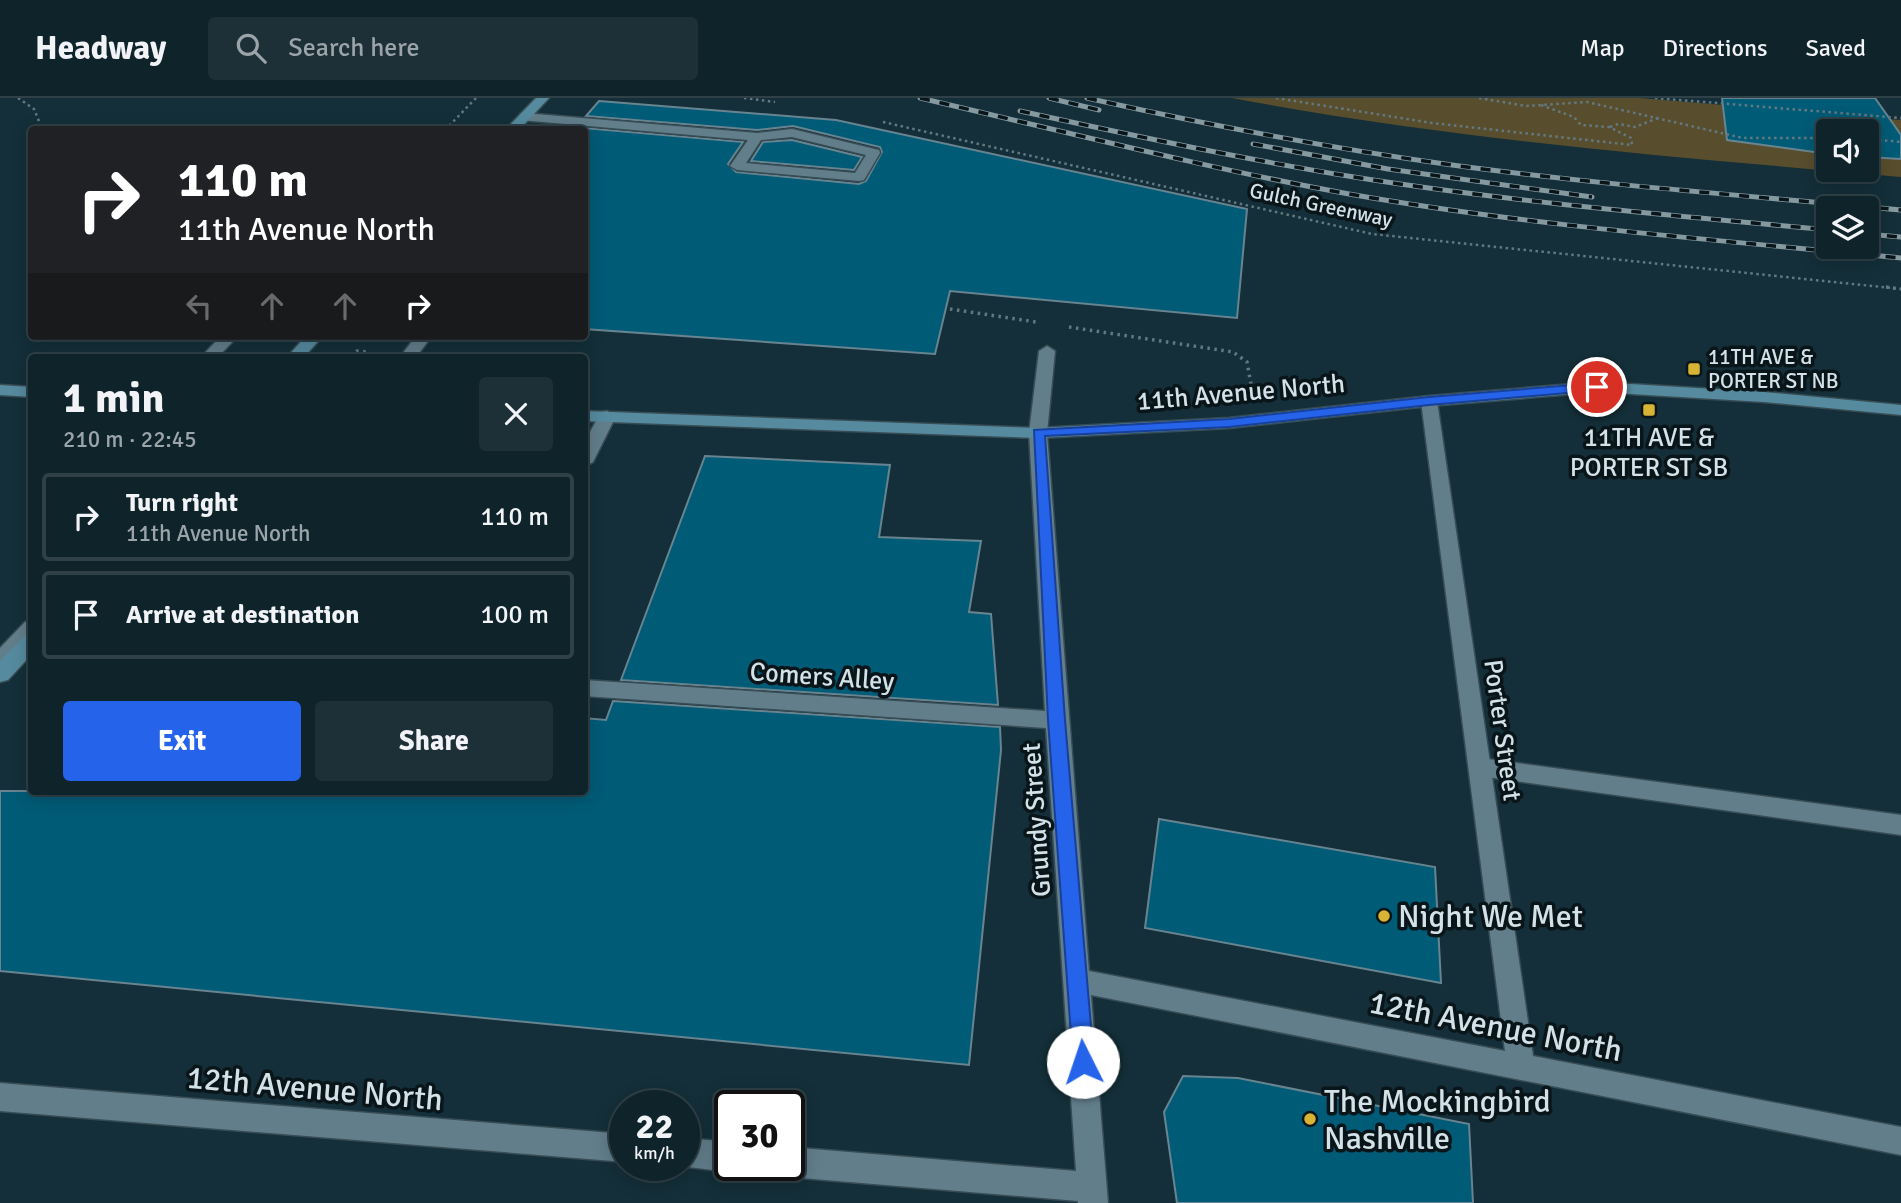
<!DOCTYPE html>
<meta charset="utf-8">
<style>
body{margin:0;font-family:Signika,sans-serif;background:#1d2f37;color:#f1f3f6;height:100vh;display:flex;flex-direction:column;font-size:26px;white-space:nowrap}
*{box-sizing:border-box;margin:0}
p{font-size:23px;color:#9ba4a9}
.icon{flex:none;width:38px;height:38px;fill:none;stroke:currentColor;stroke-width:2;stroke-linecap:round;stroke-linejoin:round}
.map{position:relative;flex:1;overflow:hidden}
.panel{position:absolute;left:28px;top:256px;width:560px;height:441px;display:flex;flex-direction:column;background:#0f232b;border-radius:7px;box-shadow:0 4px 18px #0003,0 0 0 2px #2f4047}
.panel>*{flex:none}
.banner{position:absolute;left:28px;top:28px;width:560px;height:214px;border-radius:7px;box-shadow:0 4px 18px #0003,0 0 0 2px #2f4047;background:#202124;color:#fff;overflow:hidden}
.buttons{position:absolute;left:1816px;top:21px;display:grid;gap:14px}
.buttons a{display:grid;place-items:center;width:63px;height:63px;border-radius:7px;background:#0f232b;box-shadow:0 4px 18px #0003,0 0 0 2px #2f4047;font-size:35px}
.speed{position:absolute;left:609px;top:992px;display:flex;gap:14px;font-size:35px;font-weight:700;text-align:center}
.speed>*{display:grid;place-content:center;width:91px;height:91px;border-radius:50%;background:#0f232b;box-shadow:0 4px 18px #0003,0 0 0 2px #2f4047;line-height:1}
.speed small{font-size:18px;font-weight:400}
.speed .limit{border:4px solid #111;border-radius:10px;background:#fff;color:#111}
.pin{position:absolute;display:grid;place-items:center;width:60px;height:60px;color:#fff;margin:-30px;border:4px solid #fff;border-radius:50%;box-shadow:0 2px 7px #0007}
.me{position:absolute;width:77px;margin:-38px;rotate:356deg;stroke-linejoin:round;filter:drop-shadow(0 0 5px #0008)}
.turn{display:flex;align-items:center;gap:24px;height:147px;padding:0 35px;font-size:32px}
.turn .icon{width:91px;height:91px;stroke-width:2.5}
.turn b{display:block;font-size:49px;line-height:60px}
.lanes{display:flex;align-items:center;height:66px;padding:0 35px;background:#0003;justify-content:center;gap:35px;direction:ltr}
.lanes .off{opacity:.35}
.round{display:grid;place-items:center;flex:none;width:74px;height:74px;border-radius:7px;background:#1d2f37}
.overview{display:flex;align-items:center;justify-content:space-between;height:119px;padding:0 35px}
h1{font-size:42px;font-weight:700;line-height:52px}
.cta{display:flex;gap:14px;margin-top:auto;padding:14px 35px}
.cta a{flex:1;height:80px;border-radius:7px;background:#2563eb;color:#fff;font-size:28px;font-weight:700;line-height:80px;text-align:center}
.cta a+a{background:#1d2f37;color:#f1f3f6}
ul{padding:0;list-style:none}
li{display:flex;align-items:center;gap:21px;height:88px;margin:0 14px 10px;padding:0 21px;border:4px solid #2f4047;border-radius:7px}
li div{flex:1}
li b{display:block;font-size:26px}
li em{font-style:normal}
header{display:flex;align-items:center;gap:42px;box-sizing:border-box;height:98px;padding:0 35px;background:#0f232b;border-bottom:2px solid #2f4047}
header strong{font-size:33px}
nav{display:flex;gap:38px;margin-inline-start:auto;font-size:24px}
.search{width:490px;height:63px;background:#1d2f37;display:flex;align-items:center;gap:18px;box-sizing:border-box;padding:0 24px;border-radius:7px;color:#9ba4a9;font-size:26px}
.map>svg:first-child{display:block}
.green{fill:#584e2d;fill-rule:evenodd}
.building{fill:#005b76;stroke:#678490;stroke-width:2}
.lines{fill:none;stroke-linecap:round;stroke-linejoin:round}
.lane-casing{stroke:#374c54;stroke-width:3}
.street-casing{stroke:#374c54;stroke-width:3}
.secondary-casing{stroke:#374c54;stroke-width:3}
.path-far1{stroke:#637981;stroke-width:2.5;stroke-dasharray:2.5 3.5;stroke-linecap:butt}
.path{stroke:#637981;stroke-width:3.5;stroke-dasharray:2.5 4.5;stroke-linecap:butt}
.lane{fill:#627e8b;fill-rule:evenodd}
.street{fill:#627e8b;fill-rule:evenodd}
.secondary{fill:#568a9f;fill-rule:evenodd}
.rail-casing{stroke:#8599a1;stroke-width:5}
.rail{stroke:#0a151a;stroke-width:3.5;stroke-dasharray:10;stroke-linecap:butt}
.route{fill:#2563eb;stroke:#184099;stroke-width:2}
.poi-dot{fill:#d7b434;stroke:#0a151a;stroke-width:2.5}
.labels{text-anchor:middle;stroke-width:7;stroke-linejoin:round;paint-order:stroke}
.far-street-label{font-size:21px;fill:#d3e2e9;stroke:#0a151a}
.far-poi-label{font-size:21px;fill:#d3e2e9;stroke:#0a151a;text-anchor:start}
.street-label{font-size:26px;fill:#d3e2e9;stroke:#0a151a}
.poi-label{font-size:26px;fill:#d3e2e9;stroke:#0a151a}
.near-poi-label{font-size:32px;fill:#d3e2e9;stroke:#0a151a;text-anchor:start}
.near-street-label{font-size:32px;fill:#d3e2e9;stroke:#0a151a}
</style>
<header>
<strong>Headway</strong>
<div class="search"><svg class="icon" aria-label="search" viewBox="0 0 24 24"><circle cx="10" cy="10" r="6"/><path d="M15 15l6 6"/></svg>Search here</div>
<nav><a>Map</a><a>Directions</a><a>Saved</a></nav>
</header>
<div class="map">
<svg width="1901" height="1105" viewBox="0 0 1901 1105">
<rect width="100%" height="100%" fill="#142f39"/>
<!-- green -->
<path class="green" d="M1232,0H1640L1901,22V79C1677,59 1453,42 1232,0ZM1829,33H1867V72H1829Z"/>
<!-- building -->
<path class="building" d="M1722,0H1875L1901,37V61L1867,59V33H1829V56L1727,42Z
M599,3L836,22L1247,111L1237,220L950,193L935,256L584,231V30L743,44L728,66L736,74L859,86L866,83L882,54L880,49L793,28L757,32L586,18Z
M792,42L862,59L854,72L751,63L763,44Z
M705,358L890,367L879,439L981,443L969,514L991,516L998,607L621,582Z
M613,603L1000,629L1001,652L969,967L0,873V693H584V620L606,622Z
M1159,721L1435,769L1441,885L1145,830Z
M1183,978L1238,980L1469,1026L1473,1105H1177L1164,1014Z"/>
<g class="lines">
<defs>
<path id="lane" d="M524,15L757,35L792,31L879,52L880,55L864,82L859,83L737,72L730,68L748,42L520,22V16ZM792,39L866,57L855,75L746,65L761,42Z
M221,238H238L218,259H201Z
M416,238H432L416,259H400Z
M1047,248L1055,253L1047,335L1038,340L1029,335L1039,253Z
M607,313L616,318L593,364L584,369V345L601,314Z
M32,522V543L7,568L0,571V550L25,524Z
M1480,660L1901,717V737L1480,678L1472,675L1469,669L1472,663Z"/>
<path id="street" d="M1429,298L1437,303L1533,958L1901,1029V1057L1091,897L1108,1105H1078V1103L789,1079L779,1074L776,1068H789V1049L1076,1073L1046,630L584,598V582L1045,613L1029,335L1038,330L1047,335L1089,873L1505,953L1421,303Z
M0,985L625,1036V1064L0,1013Z
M684,1040L730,1044V1068L740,1069L730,1074L679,1068H684Z"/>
<path id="secondary" d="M536,0H549L519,32H505Z
M306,238H323L304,259H287Z
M1597,284L1764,294L1901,307V317L1764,304L1597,294L1429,308L1229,330L1038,340L584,323V313L1038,330L1229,320L1429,298Z
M0,287L32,289V299L0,297Z
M32,536V556L8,582L0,584V563L25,538Z"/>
</defs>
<!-- lane casing -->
<use href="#lane" class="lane-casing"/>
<!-- street casing -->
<use href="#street" class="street-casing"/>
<!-- secondary casing -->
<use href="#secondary" class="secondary-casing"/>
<!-- path-far1 -->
<path class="path-far1" d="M18,0L34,11L41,28L48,32
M744,0L775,4
M1276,0L1432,25L1632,47L1631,40L1609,29L1581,27L1574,19L1541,7
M1479,0L1526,8L1587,4L1743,40H1829
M1655,0L1901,20
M883,24L1372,136L1901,191
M1610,29L1618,26L1635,29L1658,20
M1850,30L1853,27L1842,23L1833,24L1850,33
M445,32L476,0
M1867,41L1901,44"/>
<!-- path -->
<path class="path" d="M1886,189L1901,191
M950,211L1036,224
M1069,229L1233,254L1247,264L1252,292
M352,259L357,253L367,254L362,259"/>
<!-- lane -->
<use href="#lane" class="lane"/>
<!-- street -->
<use href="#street" class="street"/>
<!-- secondary -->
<use href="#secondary" class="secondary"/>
<defs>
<path id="rail" d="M920,0C1063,33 1205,70 1349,96C1531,128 1717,142 1901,160
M1049,0L1099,12
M1087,0C1208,27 1329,50 1452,67C1601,87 1751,98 1901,112
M1020,13C1131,37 1242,61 1354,79C1511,104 1670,117 1829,132
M1253,46L1388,71L1592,99
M1867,136L1901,139"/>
</defs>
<!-- rail casing -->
<use href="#rail" class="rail-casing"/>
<!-- rail -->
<use href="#rail" class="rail"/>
</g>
<!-- route -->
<path class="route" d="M1597,285L1603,289L1602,292L1429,307L1229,329L1045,338L1065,622L1094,964L1090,971L1083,974L1076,971L1073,964L1048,622L1034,332L1229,321L1429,299Z"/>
<!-- markers -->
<g class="poi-dot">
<rect x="1687" y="264" width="14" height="14" rx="3.5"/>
<rect x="1642" y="305" width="14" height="14" rx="3.5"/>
<circle cx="1384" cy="818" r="7"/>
<circle cx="1310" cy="1021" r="7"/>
</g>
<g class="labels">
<!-- far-street labels -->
<g class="far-street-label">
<text transform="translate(1321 107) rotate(12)" y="7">Gulch Greenway</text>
</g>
<!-- far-poi labels -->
<g class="far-poi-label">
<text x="1708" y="266">11TH AVE &amp;<tspan x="1708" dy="24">PORTER ST NB</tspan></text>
</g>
<!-- street labels -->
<g class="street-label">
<text transform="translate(1241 294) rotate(-5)" y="9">11th Avenue North</text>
<text transform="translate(822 578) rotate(4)" y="9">Comers Alley</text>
<text transform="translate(1503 632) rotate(82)" y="9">Porter Street</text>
<text transform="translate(1036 722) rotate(-94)" y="9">Grundy Street</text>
</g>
<!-- poi labels -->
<g class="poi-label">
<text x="1649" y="348">11TH AVE &amp;<tspan x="1649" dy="30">PORTER ST SB</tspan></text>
</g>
<!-- near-poi labels -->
<g class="near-poi-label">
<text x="1398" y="829">Night We Met</text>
<text x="1324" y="1014">The Mockingbird<tspan x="1324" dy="37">Nashville</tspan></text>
</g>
<!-- near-street labels -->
<g class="near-street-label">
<text transform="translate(1496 928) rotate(11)" y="11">12th Avenue North</text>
<text transform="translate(315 990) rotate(5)" y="11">12th Avenue North</text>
</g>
</g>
</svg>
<div class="buttons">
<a><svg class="icon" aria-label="sound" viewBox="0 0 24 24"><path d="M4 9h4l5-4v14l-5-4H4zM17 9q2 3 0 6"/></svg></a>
<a><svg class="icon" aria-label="layers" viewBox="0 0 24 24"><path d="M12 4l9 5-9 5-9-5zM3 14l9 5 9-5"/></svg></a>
</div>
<div class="speed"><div>22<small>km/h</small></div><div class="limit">30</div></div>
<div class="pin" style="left:1597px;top:289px;background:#d93025"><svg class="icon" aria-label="arrive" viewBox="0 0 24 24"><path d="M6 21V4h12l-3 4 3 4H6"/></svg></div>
<svg class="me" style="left:1083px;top:964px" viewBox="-20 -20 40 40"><circle r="19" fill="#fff"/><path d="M0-13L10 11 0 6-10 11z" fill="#2563eb"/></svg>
<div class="banner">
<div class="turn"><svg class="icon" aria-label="right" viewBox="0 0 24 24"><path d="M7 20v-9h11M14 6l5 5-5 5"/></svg><div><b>110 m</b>11th Avenue North</div></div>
<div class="lanes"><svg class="icon off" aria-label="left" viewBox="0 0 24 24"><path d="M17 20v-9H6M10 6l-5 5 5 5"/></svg><svg class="icon off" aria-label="ahead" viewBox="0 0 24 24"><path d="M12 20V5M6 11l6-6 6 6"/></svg><svg class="icon off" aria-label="ahead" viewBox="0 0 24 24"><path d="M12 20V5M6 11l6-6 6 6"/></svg><svg class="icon" aria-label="right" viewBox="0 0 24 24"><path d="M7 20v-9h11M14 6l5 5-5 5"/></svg></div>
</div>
<section class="panel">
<div class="overview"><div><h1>1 min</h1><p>210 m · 22:45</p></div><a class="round"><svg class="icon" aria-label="close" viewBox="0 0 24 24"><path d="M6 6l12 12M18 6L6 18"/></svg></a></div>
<ul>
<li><svg class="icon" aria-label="right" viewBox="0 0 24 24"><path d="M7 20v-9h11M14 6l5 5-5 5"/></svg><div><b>Turn right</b><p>11th Avenue North</p></div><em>110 m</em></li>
<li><svg class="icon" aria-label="arrive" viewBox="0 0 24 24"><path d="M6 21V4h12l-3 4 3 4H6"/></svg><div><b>Arrive at destination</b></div><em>100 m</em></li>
</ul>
<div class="cta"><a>Exit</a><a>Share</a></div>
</section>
</div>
